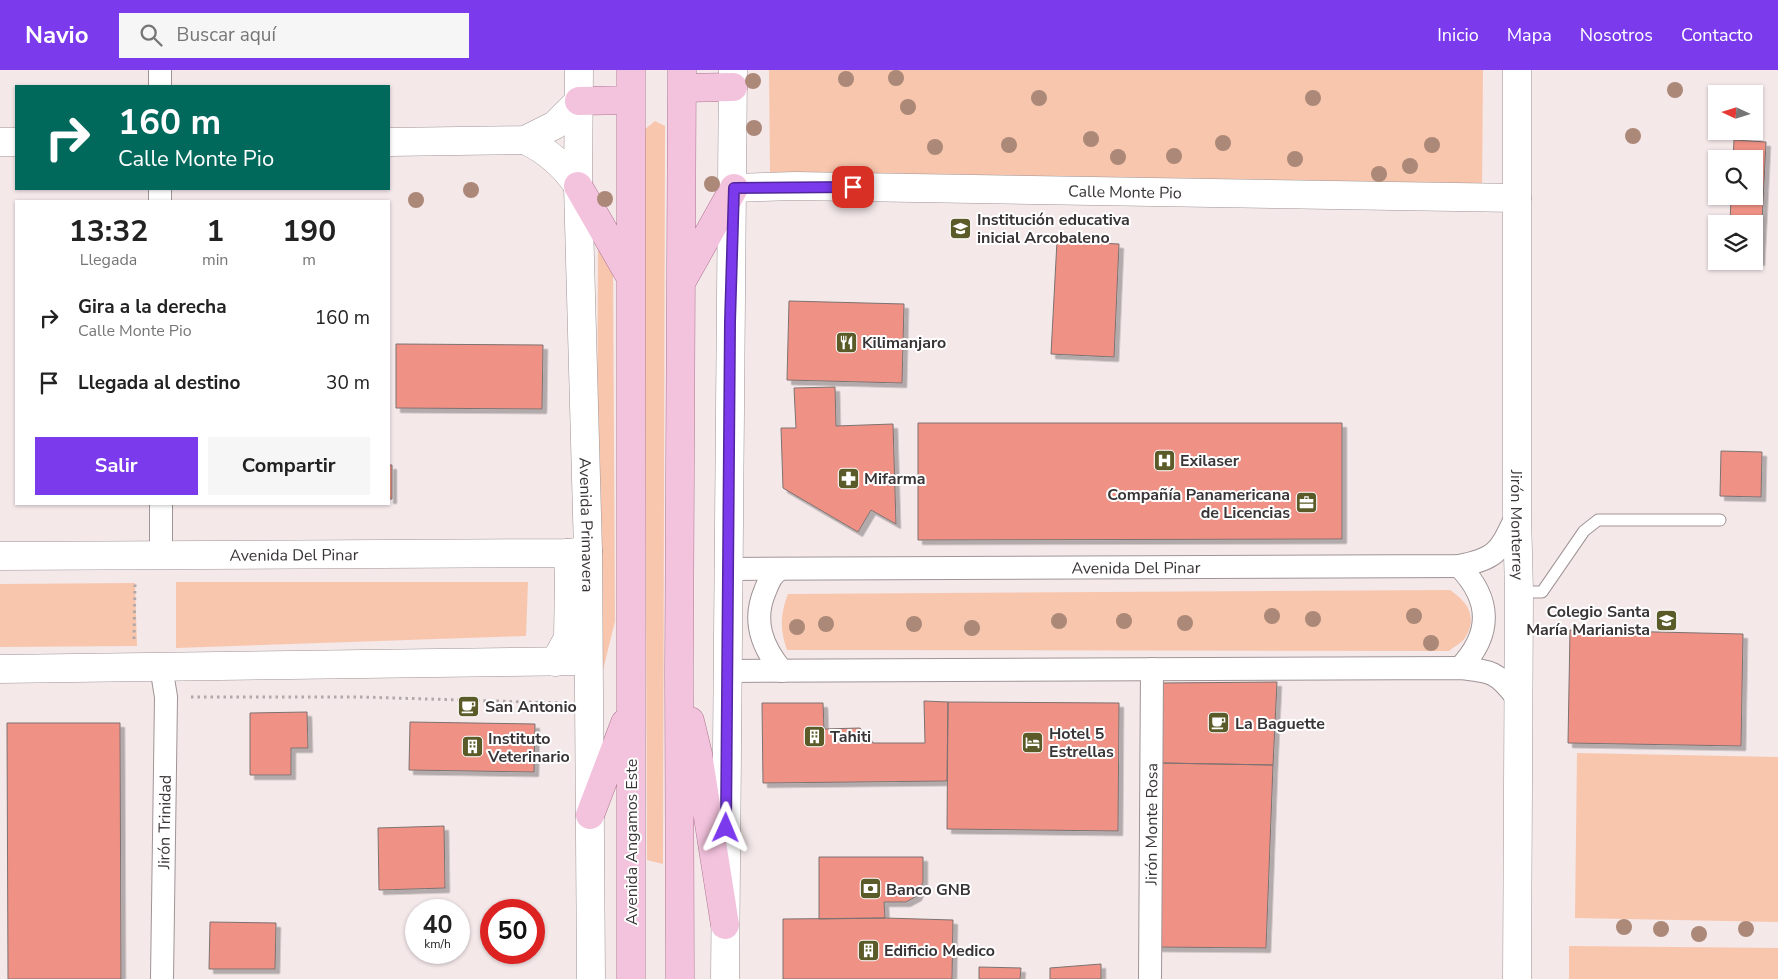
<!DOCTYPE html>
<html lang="es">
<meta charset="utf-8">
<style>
body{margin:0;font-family:"Nunito Sans",sans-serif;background:#f6f6f6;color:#222;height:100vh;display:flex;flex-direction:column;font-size:19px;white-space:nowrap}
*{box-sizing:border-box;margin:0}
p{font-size:16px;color:#767676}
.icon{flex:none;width:28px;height:28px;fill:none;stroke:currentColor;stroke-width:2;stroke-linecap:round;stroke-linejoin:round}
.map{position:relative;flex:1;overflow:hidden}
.details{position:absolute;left:15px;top:130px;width:375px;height:305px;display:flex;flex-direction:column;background:#fff;border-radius:0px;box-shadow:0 1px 4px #0004}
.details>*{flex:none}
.banner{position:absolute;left:15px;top:15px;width:375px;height:105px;border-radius:0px;box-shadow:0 1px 4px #0004;background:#00695c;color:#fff;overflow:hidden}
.needle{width:32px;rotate:274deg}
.fabs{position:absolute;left:1708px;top:15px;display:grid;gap:10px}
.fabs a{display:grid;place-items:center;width:55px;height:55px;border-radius:0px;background:#fff;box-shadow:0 1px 4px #0004;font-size:25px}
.speed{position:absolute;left:405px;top:829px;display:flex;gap:10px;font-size:25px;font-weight:700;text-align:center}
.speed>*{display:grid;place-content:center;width:65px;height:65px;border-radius:50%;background:#fff;box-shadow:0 1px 4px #0004;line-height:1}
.speed small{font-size:12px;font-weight:400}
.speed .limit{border:8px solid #d22;background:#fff;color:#111}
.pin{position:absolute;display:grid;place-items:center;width:42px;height:42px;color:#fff;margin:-21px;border-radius:10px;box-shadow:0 2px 8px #0006}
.me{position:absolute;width:55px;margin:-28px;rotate:1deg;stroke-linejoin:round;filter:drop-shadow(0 0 4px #0008)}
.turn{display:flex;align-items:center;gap:18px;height:105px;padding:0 20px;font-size:22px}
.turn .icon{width:65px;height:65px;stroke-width:2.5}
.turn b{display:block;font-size:35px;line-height:42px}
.eta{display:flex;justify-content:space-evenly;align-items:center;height:85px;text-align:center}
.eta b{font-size:30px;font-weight:700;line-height:35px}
.primary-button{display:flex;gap:10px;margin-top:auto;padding:10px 20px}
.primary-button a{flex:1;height:58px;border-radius:0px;background:#7c3aed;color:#fff;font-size:20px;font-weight:700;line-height:58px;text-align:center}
.primary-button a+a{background:#f6f6f6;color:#222}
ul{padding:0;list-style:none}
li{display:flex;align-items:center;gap:15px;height:65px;padding:0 20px}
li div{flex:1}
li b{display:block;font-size:19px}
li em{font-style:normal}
header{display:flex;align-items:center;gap:30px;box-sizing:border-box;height:70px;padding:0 25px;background:#7c3aed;color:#fff}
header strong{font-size:24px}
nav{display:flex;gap:28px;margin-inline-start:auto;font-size:18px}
.search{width:350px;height:45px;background:#f6f6f6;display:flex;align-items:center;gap:12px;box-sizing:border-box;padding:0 18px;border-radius:0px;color:#767676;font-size:19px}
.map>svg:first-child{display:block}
.green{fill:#f8c6ad}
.building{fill:#ef9185;stroke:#7d7271;filter:url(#shadow)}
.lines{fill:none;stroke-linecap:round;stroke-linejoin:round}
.service-casing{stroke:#a09496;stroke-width:13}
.minor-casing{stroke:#a09496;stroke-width:24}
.tertiary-casing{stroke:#a09496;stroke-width:29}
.secondary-casing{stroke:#a09496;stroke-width:29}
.primary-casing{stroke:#ad7692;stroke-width:29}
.path{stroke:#b1a8a9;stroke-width:3;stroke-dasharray:2.5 4;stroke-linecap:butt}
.service{stroke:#fff;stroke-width:11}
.minor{stroke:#fff;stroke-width:22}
.tertiary{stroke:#fff;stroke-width:28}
.secondary{stroke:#fff;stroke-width:28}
.primary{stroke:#f3c2dc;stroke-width:28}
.tree{fill:#ab8877}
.route-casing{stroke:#51269a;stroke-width:12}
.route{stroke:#7c3aed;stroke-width:9}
.labels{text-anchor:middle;stroke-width:4;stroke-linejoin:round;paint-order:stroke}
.street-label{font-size:16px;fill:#393435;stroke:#fff}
.poi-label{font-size:16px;font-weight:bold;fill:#393435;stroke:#fff;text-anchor:start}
</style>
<header>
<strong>Navio</strong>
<div class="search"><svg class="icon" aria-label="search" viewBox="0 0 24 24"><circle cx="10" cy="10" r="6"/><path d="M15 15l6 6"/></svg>Buscar aquí</div>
<nav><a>Inicio</a><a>Mapa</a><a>Nosotros</a><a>Contacto</a></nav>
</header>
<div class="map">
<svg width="1778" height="909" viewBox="0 0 1778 909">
<defs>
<filter id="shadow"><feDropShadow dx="4.5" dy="4.5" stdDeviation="0" flood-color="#0004"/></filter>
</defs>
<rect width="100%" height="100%" fill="#f4e8e9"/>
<!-- green -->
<path class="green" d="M769,0H1483L1482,124L770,103Z
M655,51L665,56L663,794L647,790L644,60Z
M598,174L613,196L615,551L596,629Z
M176,512H528L526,566L176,578Z
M135,513L137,576L0,577V514Z
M1450,520C1468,532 1478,547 1465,568C1462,573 1453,577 1449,581L787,580C780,560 780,545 788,524Z
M1577,683L1778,687V852L1575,848Z
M1569,876L1778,878V909H1569Z"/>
<!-- building -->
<path class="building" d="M1734,70L1766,72L1760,191H1754V154H1730L1731,126H1754V89H1733Z
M1057,171L1119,174L1114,287L1051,284Z
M789,231L904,234L902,313L787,310Z
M396,274L543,275L542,339L396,338Z
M835,317L836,356L893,354L896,454L871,440L858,462L783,418L781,358H796L794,318Z
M918,353H1342V469L918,470Z
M1721,381L1762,382L1761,427L1720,426Z
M389,395H392V429H389Z
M1570,560L1743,564L1741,676L1568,673Z
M1277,612L1273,695L1161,693L1163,613Z
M924,631L948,632L947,711L763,713L762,633H823L824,659L860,658L873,673H925Z
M948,632L1119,633L1118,761L947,759Z
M307,642L308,678H291V705H250V643Z
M410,652L535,654L534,702L409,700Z
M7,653H120L121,909H8Z
M1161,693L1273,695L1266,878L1155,877Z
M444,756L445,818L379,820L378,758Z
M819,787H923V812L917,826L906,832H884L885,848L819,849Z
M885,848L953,850L952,909H783V849Z
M210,852L276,853L275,899H209Z
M1101,894V909H1050V898Z
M979,897L1021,898L1020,909H979Z"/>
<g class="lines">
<defs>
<path id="service" d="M1519,522H1542L1584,461L1598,450H1720"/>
<g id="minor">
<path d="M160,0V16"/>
<path d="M160,119V131"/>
<path d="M161,434V485"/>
<path d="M1459,496C1492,530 1492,564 1460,598"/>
<path id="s1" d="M728,499L1459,496C1499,488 1500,480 1517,445"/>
<path d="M780,499C771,505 769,511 765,521C752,551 762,577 782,601"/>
<path d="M161,596L166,627L162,909"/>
<path d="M728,601L1460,598C1491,601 1498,602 1517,628"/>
<path id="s2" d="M1150,909L1152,599"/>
</g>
<g id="tertiary">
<path id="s3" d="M1517,0V444L1519,522L1517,909"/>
<path d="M525,70C548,81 564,95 578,116"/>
<path d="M0,72H16"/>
<path d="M389,72L525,70L555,55L579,31"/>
<path id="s4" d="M734,118L795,116L1517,128"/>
<path id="s5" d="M0,486L568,483L588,481"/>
<path d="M555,592L568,568L569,510L568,483"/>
<path d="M0,599L587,591"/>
</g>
<g id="secondary">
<path id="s6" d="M579,0L578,116L588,481L591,909"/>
<path d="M725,909L733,0"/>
</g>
<path id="primary" d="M682,18L733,17
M579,31L630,30
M578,116L631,208
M682,211L734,118
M690,651L698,684L725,855
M590,745L625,653
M631,909V0
M680,909L679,603L682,0"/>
</defs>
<!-- service casing -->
<use href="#service" class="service-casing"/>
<!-- minor casing -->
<use href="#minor" class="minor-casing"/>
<!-- tertiary casing -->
<use href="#tertiary" class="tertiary-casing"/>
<!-- secondary casing -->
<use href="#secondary" class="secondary-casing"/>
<!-- primary casing -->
<use href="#primary" class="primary-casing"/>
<!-- path -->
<path class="path" d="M134,569L135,513
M191,627H361L562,633"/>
<!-- service -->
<use href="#service" class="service"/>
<!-- minor -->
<use href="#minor" class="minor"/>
<!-- tertiary -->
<use href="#tertiary" class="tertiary"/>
<!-- secondary -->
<use href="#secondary" class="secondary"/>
<!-- primary -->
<use href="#primary" class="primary"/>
</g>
<!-- trees -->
<g class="tree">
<circle cx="896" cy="8" r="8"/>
<circle cx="846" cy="9" r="8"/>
<circle cx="753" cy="11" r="8"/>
<circle cx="1675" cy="20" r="8"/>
<circle cx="1039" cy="28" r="8"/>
<circle cx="1313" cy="28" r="8"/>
<circle cx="908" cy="37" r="8"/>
<circle cx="754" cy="58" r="8"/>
<circle cx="1633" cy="66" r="8"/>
<circle cx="1091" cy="69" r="8"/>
<circle cx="1223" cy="73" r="8"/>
<circle cx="1009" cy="75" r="8"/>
<circle cx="1432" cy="75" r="8"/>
<circle cx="935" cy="77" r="8"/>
<circle cx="1174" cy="86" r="8"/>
<circle cx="1118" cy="87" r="8"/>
<circle cx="1295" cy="89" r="8"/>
<circle cx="1410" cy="96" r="8"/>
<circle cx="1379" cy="104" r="8"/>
<circle cx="712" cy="114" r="8"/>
<circle cx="471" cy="120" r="8"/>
<circle cx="605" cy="129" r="8"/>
<circle cx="416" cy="130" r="8"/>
<circle cx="1272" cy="546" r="8"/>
<circle cx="1414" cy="546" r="8"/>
<circle cx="1313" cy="549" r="8"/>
<circle cx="1059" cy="551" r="8"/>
<circle cx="1124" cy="551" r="8"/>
<circle cx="1185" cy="553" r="8"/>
<circle cx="826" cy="554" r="8"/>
<circle cx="914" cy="554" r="8"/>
<circle cx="797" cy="557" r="8"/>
<circle cx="972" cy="558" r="8"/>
<circle cx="1431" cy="573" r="8"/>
<circle cx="1624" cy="857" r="8"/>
<circle cx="1661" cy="859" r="8"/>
<circle cx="1746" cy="859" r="8"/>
<circle cx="1699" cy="864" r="8"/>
</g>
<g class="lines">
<defs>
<path id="route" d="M726,758L730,252L734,118L853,117"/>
</defs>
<!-- route casing -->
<use href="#route" class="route-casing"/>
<!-- route -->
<use href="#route" class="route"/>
</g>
<!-- icons -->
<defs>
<symbol id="school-square" viewBox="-11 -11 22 22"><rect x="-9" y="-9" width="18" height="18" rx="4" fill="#5a5b28" stroke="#fff"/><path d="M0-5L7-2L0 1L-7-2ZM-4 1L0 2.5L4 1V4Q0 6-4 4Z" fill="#fff"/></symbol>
<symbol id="restaurant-square" viewBox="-11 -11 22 22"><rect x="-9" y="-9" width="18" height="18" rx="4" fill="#5a5b28" stroke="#fff"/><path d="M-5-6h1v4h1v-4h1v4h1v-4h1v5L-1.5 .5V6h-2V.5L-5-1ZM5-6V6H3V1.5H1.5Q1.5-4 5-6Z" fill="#fff"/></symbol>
<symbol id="hospital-square" viewBox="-11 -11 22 22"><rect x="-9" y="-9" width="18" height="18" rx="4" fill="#5a5b28" stroke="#fff"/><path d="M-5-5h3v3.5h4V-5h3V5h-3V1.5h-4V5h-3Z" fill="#fff"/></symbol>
<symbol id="pharmacy-square" viewBox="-11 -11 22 22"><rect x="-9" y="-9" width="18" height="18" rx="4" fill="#5a5b28" stroke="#fff"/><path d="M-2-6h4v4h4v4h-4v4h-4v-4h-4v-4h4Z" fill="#fff"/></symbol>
<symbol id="office-square" viewBox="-11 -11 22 22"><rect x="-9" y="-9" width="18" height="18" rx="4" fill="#5a5b28" stroke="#fff"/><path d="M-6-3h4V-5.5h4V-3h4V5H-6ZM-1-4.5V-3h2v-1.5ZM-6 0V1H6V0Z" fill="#fff"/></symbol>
<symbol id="cafe-square" viewBox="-11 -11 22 22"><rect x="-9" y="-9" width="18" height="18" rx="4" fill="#5a5b28" stroke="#fff"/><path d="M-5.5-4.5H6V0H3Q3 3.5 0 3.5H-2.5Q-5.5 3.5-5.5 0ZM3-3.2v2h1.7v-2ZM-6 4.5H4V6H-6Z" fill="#fff"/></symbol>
<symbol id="building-square" viewBox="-11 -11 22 22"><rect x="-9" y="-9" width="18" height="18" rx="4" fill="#5a5b28" stroke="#fff"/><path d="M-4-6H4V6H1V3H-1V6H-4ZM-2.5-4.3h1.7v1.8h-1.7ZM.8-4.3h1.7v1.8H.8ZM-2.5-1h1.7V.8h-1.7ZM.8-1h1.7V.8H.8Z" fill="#fff"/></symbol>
<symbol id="hotel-square" viewBox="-11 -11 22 22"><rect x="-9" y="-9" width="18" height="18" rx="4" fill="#5a5b28" stroke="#fff"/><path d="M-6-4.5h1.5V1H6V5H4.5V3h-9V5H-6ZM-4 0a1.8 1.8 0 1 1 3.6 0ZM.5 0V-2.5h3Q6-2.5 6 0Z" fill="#fff"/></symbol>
<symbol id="bank-square" viewBox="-11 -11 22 22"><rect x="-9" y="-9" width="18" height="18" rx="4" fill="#5a5b28" stroke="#fff"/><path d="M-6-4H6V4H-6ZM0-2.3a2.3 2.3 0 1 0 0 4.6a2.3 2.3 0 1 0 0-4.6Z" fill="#fff"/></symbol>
</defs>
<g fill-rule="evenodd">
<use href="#school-square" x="948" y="146" width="25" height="25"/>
<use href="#restaurant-square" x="834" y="260" width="25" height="25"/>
<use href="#hospital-square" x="1152" y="378" width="25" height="25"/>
<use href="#pharmacy-square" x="836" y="396" width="25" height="25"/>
<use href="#office-square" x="1294" y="420" width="25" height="25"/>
<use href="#school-square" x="1654" y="538" width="25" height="25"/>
<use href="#cafe-square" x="456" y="624" width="25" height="25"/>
<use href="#cafe-square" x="1206" y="640" width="25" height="25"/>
<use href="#building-square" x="802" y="654" width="25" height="25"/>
<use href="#hotel-square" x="1020" y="660" width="25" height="25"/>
<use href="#building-square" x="460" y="664" width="25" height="25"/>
<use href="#bank-square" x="858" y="806" width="25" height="25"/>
<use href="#building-square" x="856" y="868" width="25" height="25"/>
</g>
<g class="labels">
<!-- street labels -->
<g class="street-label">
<text dy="6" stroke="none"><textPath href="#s4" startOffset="391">Calle Monte Pio</textPath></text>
<text dy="6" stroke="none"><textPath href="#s6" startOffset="455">Avenida Primavera</textPath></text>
<text dy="6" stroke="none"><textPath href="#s3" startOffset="455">Jirón Monterrey</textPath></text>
<text dy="6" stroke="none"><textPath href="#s5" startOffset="294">Avenida Del Pinar</textPath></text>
<text dy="6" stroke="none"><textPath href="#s1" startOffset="408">Avenida Del Pinar</textPath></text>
<text transform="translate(164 752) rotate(-89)" y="6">Jirón Trinidad</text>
<text dy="6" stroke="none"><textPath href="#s2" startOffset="155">Jirón Monte Rosa</textPath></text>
<text transform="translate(631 772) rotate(-90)" y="6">Avenida Angamos Este</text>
</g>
<!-- poi labels -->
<g class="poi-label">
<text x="977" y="155">Institución educativa<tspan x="977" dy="18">inicial Arcobaleno</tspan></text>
<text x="862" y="278">Kilimanjaro</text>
<text x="1180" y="396">Exilaser</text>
<text x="864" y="414">Mifarma</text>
<text x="1290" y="430" text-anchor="end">Compañía Panamericana<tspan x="1290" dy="18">de Licencias</tspan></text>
<text x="1650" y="547" text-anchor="end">Colegio Santa<tspan x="1650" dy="18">María Marianista</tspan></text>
<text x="485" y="642">San Antonio</text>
<text x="1235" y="659">La Baguette</text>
<text x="1049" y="669">Hotel 5<tspan x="1049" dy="18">Estrellas</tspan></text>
<text x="830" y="672">Tahiti</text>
<text x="488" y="674">Instituto<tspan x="488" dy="18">Veterinario</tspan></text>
<text x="886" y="825">Banco GNB</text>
<text x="884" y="886">Edificio Medico</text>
</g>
</g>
</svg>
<div class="fabs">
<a><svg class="needle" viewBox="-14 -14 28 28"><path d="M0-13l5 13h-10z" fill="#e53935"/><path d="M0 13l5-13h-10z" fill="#767676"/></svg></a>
<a><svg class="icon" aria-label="search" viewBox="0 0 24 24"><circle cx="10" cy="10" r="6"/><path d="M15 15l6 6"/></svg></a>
<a><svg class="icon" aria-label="layers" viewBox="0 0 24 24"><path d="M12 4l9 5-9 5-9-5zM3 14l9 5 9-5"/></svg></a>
</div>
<div class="speed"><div>40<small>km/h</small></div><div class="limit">50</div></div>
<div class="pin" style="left:853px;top:117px;background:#d93025"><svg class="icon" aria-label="arrive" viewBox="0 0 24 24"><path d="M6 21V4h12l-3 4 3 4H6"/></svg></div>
<svg class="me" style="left:726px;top:758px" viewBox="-20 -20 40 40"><path d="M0-17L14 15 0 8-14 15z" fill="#7c3aed" stroke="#fff" stroke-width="4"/></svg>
<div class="banner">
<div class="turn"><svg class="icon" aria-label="right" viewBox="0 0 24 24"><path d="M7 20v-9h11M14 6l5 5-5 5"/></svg><div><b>160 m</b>Calle Monte Pio</div></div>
</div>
<section class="details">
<div class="eta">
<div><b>13:32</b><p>Llegada</p></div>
<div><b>1</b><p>min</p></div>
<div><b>190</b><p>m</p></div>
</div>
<ul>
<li><svg class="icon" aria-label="right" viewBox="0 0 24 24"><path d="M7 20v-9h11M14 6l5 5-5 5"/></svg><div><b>Gira a la derecha</b><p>Calle Monte Pio</p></div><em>160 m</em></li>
<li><svg class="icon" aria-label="arrive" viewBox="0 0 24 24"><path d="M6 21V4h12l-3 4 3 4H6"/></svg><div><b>Llegada al destino</b></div><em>30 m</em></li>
</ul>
<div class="primary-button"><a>Salir</a><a>Compartir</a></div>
</section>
</div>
